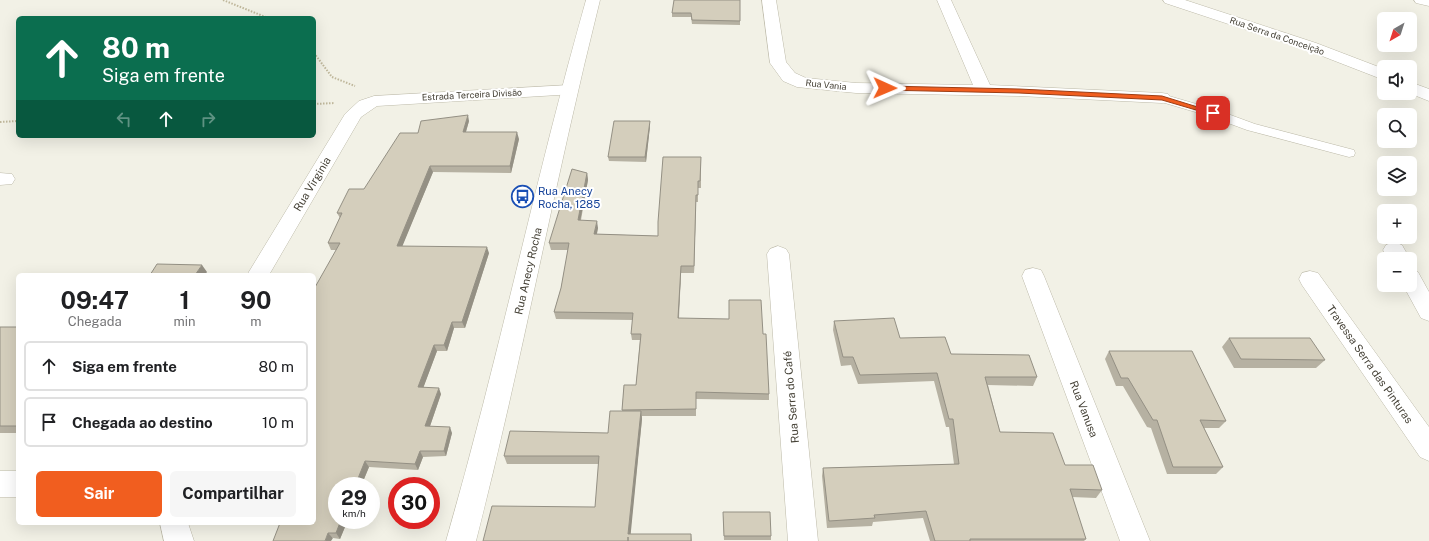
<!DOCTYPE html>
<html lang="pt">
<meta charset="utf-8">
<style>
body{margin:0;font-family:"Public Sans",sans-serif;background:#f6f6f6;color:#202124;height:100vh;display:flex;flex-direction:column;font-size:15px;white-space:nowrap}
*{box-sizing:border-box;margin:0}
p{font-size:13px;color:#757577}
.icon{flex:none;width:22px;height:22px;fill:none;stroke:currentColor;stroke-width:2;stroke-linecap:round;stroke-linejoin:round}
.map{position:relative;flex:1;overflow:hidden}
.drawer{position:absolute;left:16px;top:273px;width:300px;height:252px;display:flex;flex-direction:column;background:#fff;border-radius:6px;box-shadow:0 4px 16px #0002}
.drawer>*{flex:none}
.hud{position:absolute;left:16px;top:16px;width:300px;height:122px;border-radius:6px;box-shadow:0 4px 16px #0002;background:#0b6e4f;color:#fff;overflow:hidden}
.needle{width:26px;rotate:219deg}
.controls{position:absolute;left:1377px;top:12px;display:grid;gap:8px}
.controls a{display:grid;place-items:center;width:40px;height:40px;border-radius:6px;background:#fff;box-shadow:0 4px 16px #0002;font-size:20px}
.speed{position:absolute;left:328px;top:477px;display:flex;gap:8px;font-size:20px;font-weight:700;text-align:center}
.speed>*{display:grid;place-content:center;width:52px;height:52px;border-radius:50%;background:#fff;box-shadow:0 4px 16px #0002;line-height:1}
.speed small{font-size:10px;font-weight:400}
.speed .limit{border:6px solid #d22;background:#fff;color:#111}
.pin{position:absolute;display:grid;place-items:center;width:34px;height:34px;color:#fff;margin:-17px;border-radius:8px;box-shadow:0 2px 6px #0006}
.me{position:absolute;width:44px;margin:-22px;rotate:91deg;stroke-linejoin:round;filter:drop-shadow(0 0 3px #0008)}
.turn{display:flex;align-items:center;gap:14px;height:84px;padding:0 20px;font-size:18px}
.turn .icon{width:52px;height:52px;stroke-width:2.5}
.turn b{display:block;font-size:28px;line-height:34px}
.lanes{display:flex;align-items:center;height:38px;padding:0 20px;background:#0003;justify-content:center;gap:20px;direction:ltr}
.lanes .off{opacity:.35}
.eta{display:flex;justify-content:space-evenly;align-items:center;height:68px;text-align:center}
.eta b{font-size:24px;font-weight:700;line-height:28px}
.button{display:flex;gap:8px;margin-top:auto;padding:8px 20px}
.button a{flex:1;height:46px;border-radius:6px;background:#f15e1f;color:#fff;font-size:16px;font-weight:700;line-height:46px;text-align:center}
.button a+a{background:#f6f6f6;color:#202124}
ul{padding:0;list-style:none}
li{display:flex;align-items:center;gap:12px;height:50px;margin:0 8px 6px;padding:0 12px;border:2px solid #e0e0e0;border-radius:6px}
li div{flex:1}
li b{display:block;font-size:15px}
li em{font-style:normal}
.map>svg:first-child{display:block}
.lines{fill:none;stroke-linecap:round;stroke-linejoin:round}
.service-casing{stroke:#bdbaa9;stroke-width:1}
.minor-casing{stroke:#bdbaa9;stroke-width:1}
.tertiary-casing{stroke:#bdbaa9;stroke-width:1}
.path{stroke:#bfb79b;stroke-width:2;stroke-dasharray:1.5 1.5;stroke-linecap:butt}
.service{fill:#fff;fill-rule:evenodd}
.minor{fill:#fff;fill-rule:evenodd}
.tertiary{fill:#fff;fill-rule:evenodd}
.wall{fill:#b6b1a2}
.shaded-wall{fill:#949084}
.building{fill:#d4cebc;stroke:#949084}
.route{fill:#f15e1f;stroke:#9d3d14}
.labels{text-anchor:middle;stroke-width:4;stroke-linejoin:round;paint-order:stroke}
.far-street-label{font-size:9px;fill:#454136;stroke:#fff}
.street-label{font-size:11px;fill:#454136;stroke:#fff}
.transit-label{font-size:11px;fill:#164399;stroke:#fff;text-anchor:start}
</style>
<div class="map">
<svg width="1429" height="541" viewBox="0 0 1429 541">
<rect width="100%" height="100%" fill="#f2f1e6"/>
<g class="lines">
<defs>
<path id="service" d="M1162,94L1217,110L1255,124L1354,150L1355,153L1354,156L1349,157L1247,130L1209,116L1158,101L1156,98L1158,95Z"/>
<path id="minor" d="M762,0H776L786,62L795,73L806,78L856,83L973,85L937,0H951L990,85L1162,93L1168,94L1171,98L1168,102L1162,103L1019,96L856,93L797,87L783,81L770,63Z
M1163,0H1185L1316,43L1384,69V80L1304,49L1165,3Z
M1414,0H1429V6L1416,3Z
M1410,82L1429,89V101L1409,93Z
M569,85L575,86L578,90L575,94L377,106L361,117L269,275H247L345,114L359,101L374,96Z
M0,173L12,174L15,179L12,184L0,185Z
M1394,242L1402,245L1410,259H1388L1383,250L1386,245Z
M778,246L786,249L789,254L818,541H788L767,254L770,249Z
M1033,268L1041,270L1044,276L1150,541H1120L1022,276L1025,270Z
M1410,270L1418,272L1429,292V321L1421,318L1403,285H1410Z
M1310,271L1318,273L1429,427V461L1420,457L1302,285L1299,279L1302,273Z
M0,471H18V497H0Z
M160,523H188L194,541H164Z"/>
<path id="tertiary" d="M586,0H600C555,179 522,362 476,541H446C498,362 535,179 586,0Z"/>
</defs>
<!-- service casing -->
<use href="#service" class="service-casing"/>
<!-- minor casing -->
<use href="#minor" class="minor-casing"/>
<!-- tertiary casing -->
<use href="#tertiary" class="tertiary-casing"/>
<!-- path -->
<path class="path" d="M223,0L268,18
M314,53L332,77L355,86
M314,104L335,103
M0,122L18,121"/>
<!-- service -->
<use href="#service" class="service"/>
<!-- minor -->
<use href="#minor" class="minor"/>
<!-- tertiary -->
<use href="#tertiary" class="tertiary"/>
</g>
<!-- wall -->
<path class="wall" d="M740,0V25L692,24L691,17H672V13Z
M469,121L466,132L519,139L511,173L433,172L402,246L489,253L465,328H454L447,351H437L423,388L441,394L430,426L452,433L446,456L423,457L418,470L369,467L340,539L333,538L314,523L336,250H331L328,243L340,218L337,213L364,189L418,133Z
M650,126L646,162L609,161L608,157Z
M701,157V188H698V202H696L694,273H681L679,318L763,334L769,394V400L696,399V416H642V419L630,534H691L692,541H483L595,507L599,464H507L504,456L608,433L622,411L624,385H636L640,340H632L631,334L633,320L556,319L554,312L561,288L568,250H551L549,243L587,173L588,180L581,220L598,228L597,234L658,236Z
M834,321L900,338L951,354L1037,377L1033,386L988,385L1000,432L1065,465L1102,490L1096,498L1072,497L1086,539L1084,541H930L923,518L873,522L872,526L827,528L822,476L823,468L954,464L949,427H946L934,381L858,384L851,365L841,366L833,330Z
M0,327H18V433H0Z
M1229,338L1325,360L1316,368H1234L1222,347Z
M1109,351L1226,421L1219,428H1204L1223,467L1216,474H1167L1151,428L1147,427L1123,386H1116L1105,359Z
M723,516L771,536V540H724Z"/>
<!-- shaded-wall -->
<path class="shaded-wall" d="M468,115L469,121L464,138L463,132Z
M650,121V126L646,162L645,157Z
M517,132L519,139L511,173L510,166Z
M430,166L433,172L400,252L397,246Z
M587,173L588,180L579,227L578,220Z
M696,195V202L694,273V266Z
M597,221L598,228L595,241L594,234Z
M487,247L489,253L465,328L462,322Z
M202,265L207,272L205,275H195Z
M681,266V273L678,325V318Z
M452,322L454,328L447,351L444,345Z
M434,345L437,351L421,394L418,387Z
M439,388L441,394L428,432L425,426Z
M641,411L642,419L630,541L628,534Z
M450,427L452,433L446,456L444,451Z
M420,451L423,457L418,470L415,464Z
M365,461L369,467L361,486H355Z
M341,520H348L340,539L336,533Z
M328,533L333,538L331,541H325Z"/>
<!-- building -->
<path class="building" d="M674,0H740V21L692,20L691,13H672Z
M468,115L463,132H517L510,166H430L397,246L487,247L462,322H452L444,345H434L418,387L439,388L425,426L450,427L444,451H420L415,464L365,461L355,486H337V520H341L336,533H328L325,541H273L280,523H314V289L340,243H328L342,213H337L349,189H364L400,133H418L421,121Z
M614,121H650L645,157H608Z
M663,157H701L700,181H698V195H696L694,266H681L678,318L729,319V300H761L763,334H766L769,394L696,392V409L622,410L624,385H636L641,334H631L633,313L554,312L561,288L569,243H549L572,169L587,173L578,220L597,221L594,234L658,236V222Z
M157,264L202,265L195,275H150Z
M894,318L900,338L945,337L951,354L1029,355L1037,377H985L1000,432L1053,433L1065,465H1093L1102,490L1070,489L1086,539H970V541H935L926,511L874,515L875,518L829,521L823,468L959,464L953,419H949L937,373L860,375L853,357H843L834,321Z
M0,327H18V426H0Z
M1229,338H1310L1325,360L1241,359Z
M1109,351H1192L1226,421L1200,420L1223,467H1173L1157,420H1153L1128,378H1121Z
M610,411H641L628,534H691V541H628V537V541H483L492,506L595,507L599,456H504L510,431L608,433Z
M723,512H770L771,536H724Z"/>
<!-- route -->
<path class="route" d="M885,86L1019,89L1162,96L1217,113L1213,115L1162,100L1019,93L882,90V87Z"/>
<!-- icons -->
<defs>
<symbol id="bus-ring" viewBox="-11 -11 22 22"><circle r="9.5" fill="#fff" stroke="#1a4fb4" stroke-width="1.5"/><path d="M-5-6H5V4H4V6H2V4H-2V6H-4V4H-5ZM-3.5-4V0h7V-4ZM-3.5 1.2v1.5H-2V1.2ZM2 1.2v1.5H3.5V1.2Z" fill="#1a4fb4"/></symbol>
</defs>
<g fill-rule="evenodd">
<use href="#bus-ring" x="510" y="184" width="25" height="25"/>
</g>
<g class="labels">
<!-- far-street labels -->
<g class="far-street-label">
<text transform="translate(1277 36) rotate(19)" y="3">Rua Serra da Conceição</text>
<text transform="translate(826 85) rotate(6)" y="3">Rua Vania</text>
<text transform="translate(472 95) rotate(-3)" y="3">Estrada Terceira Divisão</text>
</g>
<!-- street labels -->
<g class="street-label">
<text transform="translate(312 184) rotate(-59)" y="4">Rua Virginia</text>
<text transform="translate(528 271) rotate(-77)" y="4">Rua Anecy Rocha</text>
<text transform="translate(1370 364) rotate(55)" y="4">Travessa Serra das Pinturas</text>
<text transform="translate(791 397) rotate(-95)" y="4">Rua Serra do Café</text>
<text transform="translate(1084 409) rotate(69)" y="4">Rua Vanusa</text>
</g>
<!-- transit labels -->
<g class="transit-label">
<text x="538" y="195">Rua Anecy<tspan x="538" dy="13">Rocha, 1285</tspan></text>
</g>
</g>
</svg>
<div class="controls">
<a><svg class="needle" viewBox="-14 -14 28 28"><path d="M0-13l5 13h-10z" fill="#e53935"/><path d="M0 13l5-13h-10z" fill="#757577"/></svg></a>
<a><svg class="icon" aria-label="sound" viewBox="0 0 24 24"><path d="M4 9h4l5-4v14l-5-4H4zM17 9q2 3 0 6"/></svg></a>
<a><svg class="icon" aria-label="search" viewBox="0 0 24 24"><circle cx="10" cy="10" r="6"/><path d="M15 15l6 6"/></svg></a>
<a><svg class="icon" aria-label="layers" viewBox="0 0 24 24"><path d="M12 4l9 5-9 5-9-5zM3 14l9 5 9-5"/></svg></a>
<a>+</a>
<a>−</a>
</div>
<div class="speed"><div>29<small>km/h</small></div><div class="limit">30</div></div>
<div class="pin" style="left:1213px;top:113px;background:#d93025"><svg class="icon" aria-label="arrive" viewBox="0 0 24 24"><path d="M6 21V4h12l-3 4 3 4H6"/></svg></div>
<svg class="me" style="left:885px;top:88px" viewBox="-20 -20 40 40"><path d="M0-17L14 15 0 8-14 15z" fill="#f15e1f" stroke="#fff" stroke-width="4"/></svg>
<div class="hud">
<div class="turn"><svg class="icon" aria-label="ahead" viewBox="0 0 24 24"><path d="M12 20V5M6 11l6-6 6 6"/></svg><div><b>80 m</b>Siga em frente</div></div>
<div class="lanes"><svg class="icon off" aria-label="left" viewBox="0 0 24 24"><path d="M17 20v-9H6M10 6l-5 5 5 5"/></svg><svg class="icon" aria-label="ahead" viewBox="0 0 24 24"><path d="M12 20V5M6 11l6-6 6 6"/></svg><svg class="icon off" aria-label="right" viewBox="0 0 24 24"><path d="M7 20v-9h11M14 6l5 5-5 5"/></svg></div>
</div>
<section class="drawer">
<div class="eta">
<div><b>09:47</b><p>Chegada</p></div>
<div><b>1</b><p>min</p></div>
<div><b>90</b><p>m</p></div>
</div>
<ul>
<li><svg class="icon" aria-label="ahead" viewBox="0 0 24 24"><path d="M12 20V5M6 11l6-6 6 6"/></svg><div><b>Siga em frente</b></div><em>80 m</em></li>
<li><svg class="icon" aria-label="arrive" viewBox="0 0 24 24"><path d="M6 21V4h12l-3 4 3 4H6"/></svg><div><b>Chegada ao destino</b></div><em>10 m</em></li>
</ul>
<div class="button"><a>Sair</a><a>Compartilhar</a></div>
</section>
</div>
